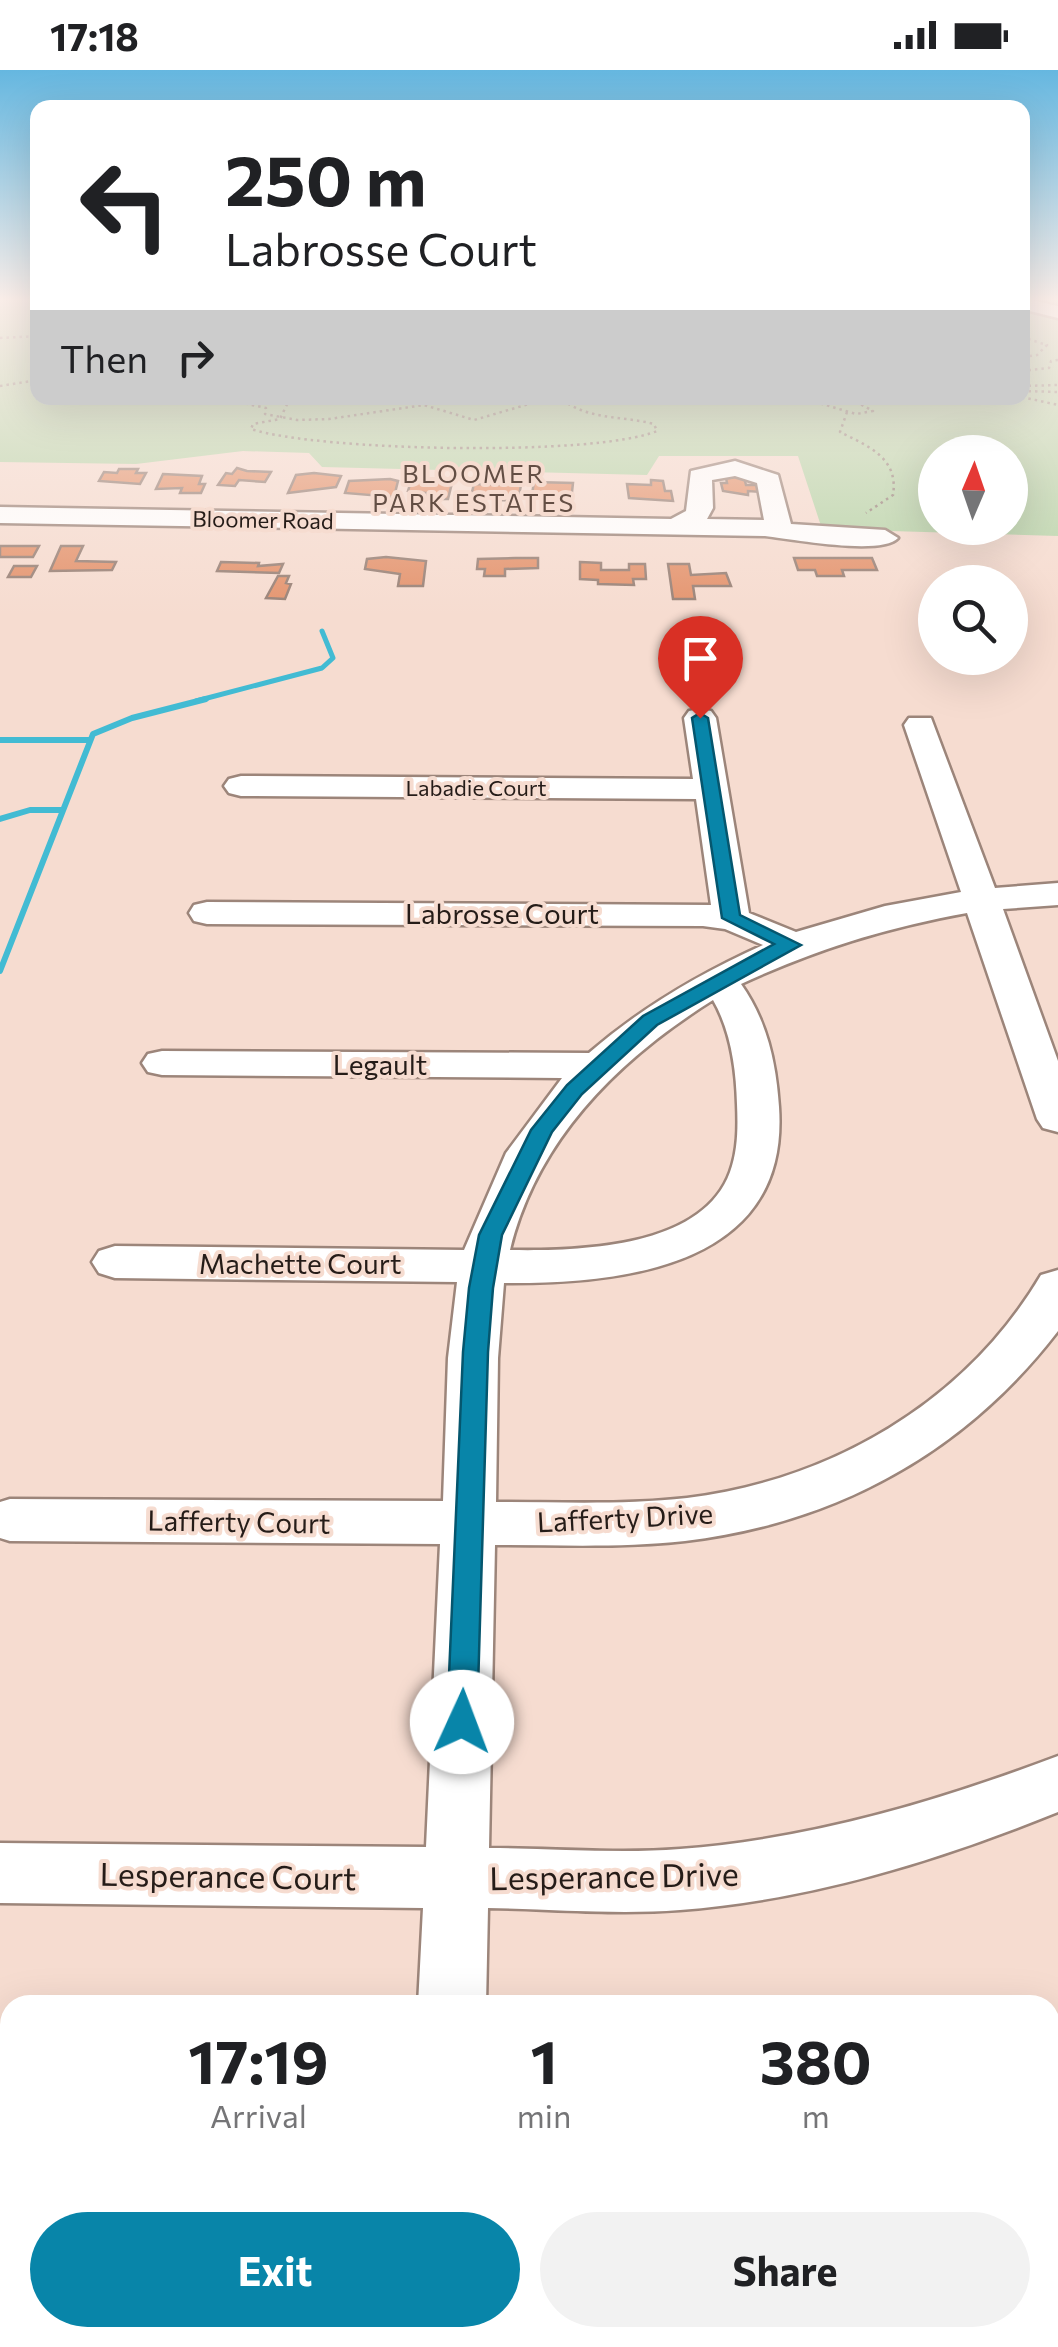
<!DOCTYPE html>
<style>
body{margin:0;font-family:Commissioner,sans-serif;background:#f2f2f2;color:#202124;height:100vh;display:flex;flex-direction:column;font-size:38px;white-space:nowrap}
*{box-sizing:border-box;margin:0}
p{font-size:32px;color:#757577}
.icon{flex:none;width:55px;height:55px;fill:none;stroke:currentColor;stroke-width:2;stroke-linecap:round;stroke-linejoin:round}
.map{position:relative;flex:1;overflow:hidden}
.sheet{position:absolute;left:0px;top:1925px;width:1060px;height:352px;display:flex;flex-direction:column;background:#fff;border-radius:30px 30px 0 0;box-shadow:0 10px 40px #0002}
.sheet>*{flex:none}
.hud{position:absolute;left:30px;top:30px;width:1000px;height:305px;border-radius:20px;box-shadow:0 10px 40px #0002;background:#fff;color:#202124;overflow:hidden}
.needle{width:65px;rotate:2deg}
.fabs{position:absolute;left:918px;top:365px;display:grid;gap:20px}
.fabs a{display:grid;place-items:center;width:110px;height:110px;border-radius:50%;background:#fff;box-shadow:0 10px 40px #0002;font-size:50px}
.pin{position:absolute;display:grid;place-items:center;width:85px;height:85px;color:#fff;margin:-102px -42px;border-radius:50% 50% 50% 0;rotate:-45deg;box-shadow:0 0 10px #0007}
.pin .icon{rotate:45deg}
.me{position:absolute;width:110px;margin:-55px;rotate:2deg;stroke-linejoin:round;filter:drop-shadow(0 0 8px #0008)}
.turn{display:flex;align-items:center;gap:35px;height:210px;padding:0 30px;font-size:45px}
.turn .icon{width:130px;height:130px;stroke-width:2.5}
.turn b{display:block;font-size:70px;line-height:85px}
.then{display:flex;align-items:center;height:95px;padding:0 30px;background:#0003;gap:20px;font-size:38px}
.eta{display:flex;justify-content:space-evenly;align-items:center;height:170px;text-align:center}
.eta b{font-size:60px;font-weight:700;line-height:70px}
.button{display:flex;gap:20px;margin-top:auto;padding:20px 30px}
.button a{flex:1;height:115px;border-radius:60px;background:#0885a9;color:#fff;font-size:40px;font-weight:700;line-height:115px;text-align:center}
.button a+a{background:#f2f2f2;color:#202124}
.status{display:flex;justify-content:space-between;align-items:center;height:70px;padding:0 50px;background:#fff;direction:ltr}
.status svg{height:28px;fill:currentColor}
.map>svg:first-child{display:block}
.green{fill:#b7d5a9;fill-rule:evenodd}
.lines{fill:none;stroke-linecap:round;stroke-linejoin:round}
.stream-far1{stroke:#42bbd3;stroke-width:5}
.stream{stroke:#42bbd3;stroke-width:6}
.building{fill:#e4946e;stroke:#988176;stroke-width:2.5}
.minor-casing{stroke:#9c857a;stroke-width:5}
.path{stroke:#96847c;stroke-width:2.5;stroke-dasharray:2.5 4;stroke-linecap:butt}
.minor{fill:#fff;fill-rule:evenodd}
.route{fill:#0885a9;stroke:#05566e;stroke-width:2.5}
.labels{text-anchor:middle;stroke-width:8;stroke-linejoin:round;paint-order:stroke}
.far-street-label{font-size:22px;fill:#251c18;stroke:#f6dcd0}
.far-neighbourhood-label{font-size:25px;letter-spacing:2.5px;fill:#634e44;stroke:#f6dcd0}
.street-label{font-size:28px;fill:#251c18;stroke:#f6dcd0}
.near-street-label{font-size:32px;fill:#251c18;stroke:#f6dcd0}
</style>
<div class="status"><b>17:18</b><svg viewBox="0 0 49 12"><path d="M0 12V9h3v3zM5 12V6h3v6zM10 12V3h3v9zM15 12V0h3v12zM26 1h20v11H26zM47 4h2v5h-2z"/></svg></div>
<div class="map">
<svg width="1058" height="2277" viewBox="0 0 1058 2277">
<rect width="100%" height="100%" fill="#f6dcd0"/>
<!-- green -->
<path class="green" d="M0,228H37L38,328H1022L1023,228H1058V466L822,459L798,386H659L647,405L322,397L309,383L243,381L136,394L0,392ZM935,382H1010V458H935Z"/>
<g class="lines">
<!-- stream-far1 -->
<path class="stream-far1" d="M196,631L322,598L333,588L322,561"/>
<!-- stream -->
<path class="stream" d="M0,670H89
M0,749L30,740H61
M0,901L93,664L132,648L206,629"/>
</g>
<!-- building -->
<path class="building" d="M237,398L247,401L271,402L265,412L239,410L235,416L218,415L226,403L232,404Z
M119,399H138L136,403H146L140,414L99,411L104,402L117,403Z
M314,403L341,406L336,417L288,423L296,405Z
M725,403H743L746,415H760L761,422L748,421V425L723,421L721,413H727Z
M163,404L202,406L199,414H205L201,423H180L182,418L156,419Z
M412,408L452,413L448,429H426L427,423L408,421Z
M390,409L398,411L394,427L345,423L349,411Z
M651,410L663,411L665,421H671L673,431L629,428L627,414L651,415Z
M534,412L573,413L571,431H552L553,424H532Z
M474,414L521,415L518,431L498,430L499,426L470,430Z
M0,476H39L33,487H0Z
M61,476H83L76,491L116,492L112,500L50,501Z
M386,487L426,491L423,516H398L400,504L365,499L367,489Z
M515,488H538V498L505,499V506H484L485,499H477L478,489Z
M794,488H872L877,500H842L844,506H817L815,500H798Z
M221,492L259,493L258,496L283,494L279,503L217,501Z
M580,492L601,493V500H629V494H645L646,509H633L634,515L598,514V510L580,509Z
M668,494H689L691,505L726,503L731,516H693L695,529H673Z
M14,496H37L31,507H8Z
M278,506H289L286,513L291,514L285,529L266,528Z"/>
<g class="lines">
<defs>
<path id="minor" d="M1022,228L1058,236V248L1022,239Z
M735,391L778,405L791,454L885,460L898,468C882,486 791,469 765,466L0,453V437L671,449L686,441L691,401ZM735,406L757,413L764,450L707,449L713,438L712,410Z
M700,639L711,641L716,648L749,843L796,862L885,836L961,822L904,655L909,648H931L995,818L1058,813V835L1003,839L1058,991V1062L1043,1058L1037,1049L967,843C885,858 817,879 741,914C767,951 776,992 779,1037C790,1196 625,1214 504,1213L498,1288L496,1432C559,1432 624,1435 687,1428C832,1410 966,1332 1041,1205L1058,1200V1261C965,1382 837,1453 685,1471C622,1478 558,1475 495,1475L489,1778C552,1778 617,1784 680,1779C811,1769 936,1732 1058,1686V1742C937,1791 811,1830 680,1840C617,1845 551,1839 488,1838L486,1935H418L423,1838L0,1833V1773L426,1777L440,1474L10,1471L0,1468V1432L10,1429L443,1431L448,1288L457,1212L115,1208L99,1203L92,1192L99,1181L115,1176L464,1180L506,1083L562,1008L162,1005L148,1002L142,993L148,984L162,981L589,983C642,937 699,904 763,875L725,859L703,856L207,854L194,851L189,843L194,835L207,832L711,835L696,729L241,726L229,723L224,716L229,709L241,706L693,709L684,648L689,641ZM713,930C731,961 736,999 737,1034C738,1057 738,1080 730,1102C702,1179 577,1181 510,1180C537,1069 619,989 713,930Z
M420,2268H496L498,2277H420Z"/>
</defs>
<!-- minor casing -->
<use href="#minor" class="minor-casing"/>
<!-- path -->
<path class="path" d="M1022,267L1047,275L1037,285L1022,287
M0,268L38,266
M1022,301L1049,298L1051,291L1058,290
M0,316L38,310
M1022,316L1058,315
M1022,321L1058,322
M1022,327L1058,335
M220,328L266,338L265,344L297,350L329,349L424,335L474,350L536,332L625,333L660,328
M290,328L280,349L253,354L251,359C318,381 594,387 657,361L654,354C624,346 594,350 567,333L568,328
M678,328H706
M802,328L856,344L873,341L849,328
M847,342L840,362C868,376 899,388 893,425L866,443"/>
<!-- minor -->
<use href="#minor" class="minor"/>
</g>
<!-- sky -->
<linearGradient id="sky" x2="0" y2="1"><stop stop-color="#65b7e0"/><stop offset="0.42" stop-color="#fbefea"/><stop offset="1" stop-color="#fbefea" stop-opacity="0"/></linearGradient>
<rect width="1058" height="546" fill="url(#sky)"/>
<!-- route -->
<path class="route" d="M700,643L708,648L740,845L801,875L657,955L582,1024L552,1062L502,1165L493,1218L488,1282L477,1652L472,1662L462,1666L451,1662L447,1652L463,1282L469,1218L479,1165L531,1060L567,1015L643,946L774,874L722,848L692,648Z"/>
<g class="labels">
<!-- far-street labels -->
<g class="far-street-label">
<text transform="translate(263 450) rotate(1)" y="8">Bloomer Road</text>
<text x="476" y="726">Labadie Court</text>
</g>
<!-- far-neighbourhood labels -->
<g class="far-neighbourhood-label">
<text x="474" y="413">BLOOMER<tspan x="474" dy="29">PARK ESTATES</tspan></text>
</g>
<!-- street labels -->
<g class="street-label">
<text x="502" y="854">Labrosse Court</text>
<text x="380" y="1005">Legault</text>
<text x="300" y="1204">Machette Court</text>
<text transform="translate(625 1448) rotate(-3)" y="10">Lafferty Drive</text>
<text transform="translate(239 1452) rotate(1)" y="10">Lafferty Court</text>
</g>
<!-- near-street labels -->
<g class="near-street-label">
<text transform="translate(228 1807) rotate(1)" y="11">Lesperance Court</text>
<text transform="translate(614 1807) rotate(-1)" y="11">Lesperance Drive</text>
</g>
</g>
</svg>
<div class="fabs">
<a><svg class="needle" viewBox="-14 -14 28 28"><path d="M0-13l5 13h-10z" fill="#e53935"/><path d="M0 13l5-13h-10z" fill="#757577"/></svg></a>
<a><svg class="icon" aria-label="search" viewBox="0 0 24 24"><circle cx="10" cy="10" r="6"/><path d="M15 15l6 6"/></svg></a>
</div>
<div class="pin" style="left:700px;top:648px;background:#d93025"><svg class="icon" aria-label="arrive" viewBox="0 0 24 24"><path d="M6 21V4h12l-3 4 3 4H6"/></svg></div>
<svg class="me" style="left:462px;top:1652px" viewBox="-20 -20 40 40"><circle r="19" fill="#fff"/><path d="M0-13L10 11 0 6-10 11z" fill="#0885a9"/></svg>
<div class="hud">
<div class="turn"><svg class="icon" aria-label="left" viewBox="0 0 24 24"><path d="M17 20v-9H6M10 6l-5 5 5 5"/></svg><div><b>250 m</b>Labrosse Court</div></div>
<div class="then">Then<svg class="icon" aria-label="right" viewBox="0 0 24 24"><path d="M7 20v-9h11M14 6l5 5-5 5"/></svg></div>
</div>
<section class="sheet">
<div class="eta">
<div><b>17:19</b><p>Arrival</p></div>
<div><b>1</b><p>min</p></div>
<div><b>380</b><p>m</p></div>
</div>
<div class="button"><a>Exit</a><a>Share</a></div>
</section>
</div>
